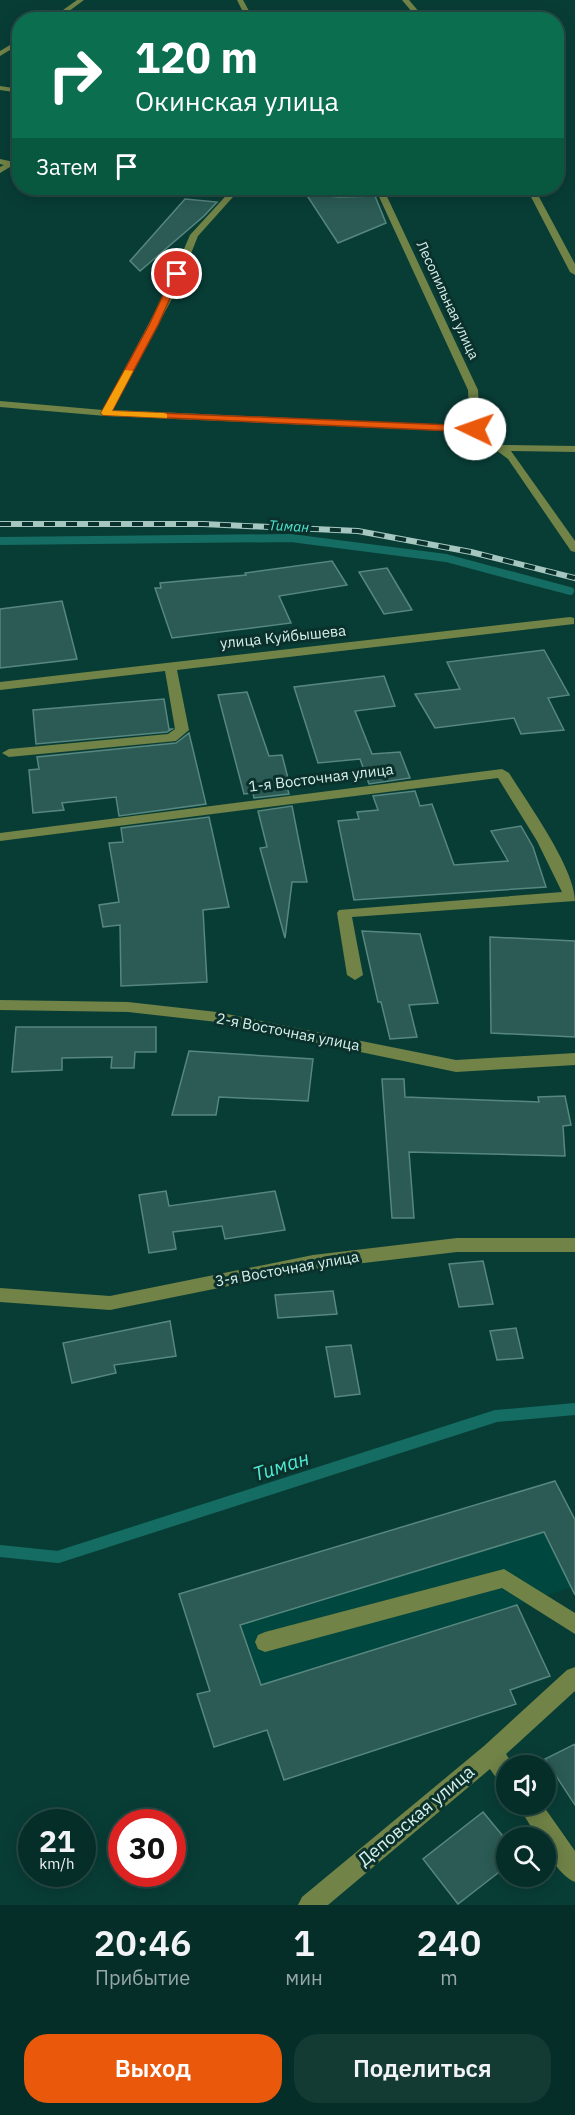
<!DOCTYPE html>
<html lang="ru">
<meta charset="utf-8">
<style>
body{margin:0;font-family:"IBM Plex Sans",sans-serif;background:#143a34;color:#f1f3f6;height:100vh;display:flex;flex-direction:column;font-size:22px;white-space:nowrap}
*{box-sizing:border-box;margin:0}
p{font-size:20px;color:#98a8a8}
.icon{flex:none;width:33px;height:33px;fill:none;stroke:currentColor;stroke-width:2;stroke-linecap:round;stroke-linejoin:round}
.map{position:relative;height:1905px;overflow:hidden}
.details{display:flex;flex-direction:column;background:#062e28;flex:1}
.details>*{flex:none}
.banner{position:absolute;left:12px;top:12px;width:552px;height:183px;border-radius:24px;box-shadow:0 3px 15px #0003,0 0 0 2px #274a45;background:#0b6e4f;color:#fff;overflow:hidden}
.tools{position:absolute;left:496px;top:1755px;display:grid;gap:12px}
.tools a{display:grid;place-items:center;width:60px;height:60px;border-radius:50%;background:#062e28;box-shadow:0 3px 15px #0003,0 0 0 2px #274a45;font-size:30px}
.speed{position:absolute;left:18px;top:1809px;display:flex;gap:12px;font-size:30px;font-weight:700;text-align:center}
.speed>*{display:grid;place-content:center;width:78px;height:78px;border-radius:50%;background:#062e28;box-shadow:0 3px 15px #0003,0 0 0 2px #274a45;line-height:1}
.speed small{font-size:15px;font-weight:400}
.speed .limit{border:9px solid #d22;background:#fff;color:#111}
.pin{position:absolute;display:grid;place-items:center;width:51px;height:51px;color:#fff;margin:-26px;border:3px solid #fff;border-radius:50%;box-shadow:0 2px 6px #0007}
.me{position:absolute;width:66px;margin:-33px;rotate:273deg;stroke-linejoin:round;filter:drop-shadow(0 0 4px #0008)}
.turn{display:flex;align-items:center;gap:21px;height:126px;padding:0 24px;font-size:27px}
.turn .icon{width:78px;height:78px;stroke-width:2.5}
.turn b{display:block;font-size:42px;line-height:51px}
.then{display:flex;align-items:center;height:57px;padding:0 24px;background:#0003;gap:12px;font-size:22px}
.eta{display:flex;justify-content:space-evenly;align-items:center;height:102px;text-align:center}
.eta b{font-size:36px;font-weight:600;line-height:42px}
.primary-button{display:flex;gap:12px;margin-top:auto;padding:12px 24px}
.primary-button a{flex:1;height:69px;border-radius:24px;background:#ea580c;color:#fff;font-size:24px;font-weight:600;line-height:69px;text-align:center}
.primary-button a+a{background:#143a34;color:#f1f3f6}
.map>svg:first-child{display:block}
.built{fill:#00473f}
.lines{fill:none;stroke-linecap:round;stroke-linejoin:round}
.stream-far1{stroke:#156c62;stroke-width:8}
.stream{stroke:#156c62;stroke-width:12}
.building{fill:#2b5b54;stroke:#57877f;stroke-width:1.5}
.minor{fill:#718347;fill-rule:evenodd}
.rail-casing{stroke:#a6c6c0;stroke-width:6}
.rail{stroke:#0b312c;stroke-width:4;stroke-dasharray:11;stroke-linecap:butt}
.route{fill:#ea580c;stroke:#983908;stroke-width:1.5}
.slow{fill:#f59e0b}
.labels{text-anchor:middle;stroke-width:6;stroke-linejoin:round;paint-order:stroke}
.far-street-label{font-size:14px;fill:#d7f0eb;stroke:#0b312c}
.far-water-label{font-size:14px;font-style:italic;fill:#50e9d4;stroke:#0b312c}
.street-label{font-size:15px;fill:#d7f0eb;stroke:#0b312c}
.near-street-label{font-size:18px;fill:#d7f0eb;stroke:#0b312c}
.near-water-label{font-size:20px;font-style:italic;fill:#50e9d4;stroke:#0b312c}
</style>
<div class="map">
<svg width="575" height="1905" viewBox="0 0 575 1905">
<rect width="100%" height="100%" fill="#083d36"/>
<!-- built -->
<path class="built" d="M555,1481L575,1586L517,1605L550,1676L510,1689L516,1704L284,1780L267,1730L214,1747L197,1694L210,1690L179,1594Z"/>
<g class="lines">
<!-- stream-far1 -->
<path class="stream-far1" d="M0,541L291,538L446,558L570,591"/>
<!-- stream -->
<path class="stream" d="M0,1551L58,1557L496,1416L575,1409"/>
</g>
<!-- building -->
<path class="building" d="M306,194L339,197L375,196L386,223L338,243Z
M185,199L217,202L204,216L140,271L130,261Z
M332,561L347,585L279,596L291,623L172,638L155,588H161L160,583L246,575L245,573Z
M387,568L412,610L384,614L359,572Z
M62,601L77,659L0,668V609Z
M544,650L569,695L548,698L564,730L521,734L514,718L435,728L415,694L460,689L447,662Z
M384,676L395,706L355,711L372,754L400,752L410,778L369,784L360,759L318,763L294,687Z
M247,692L269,756L282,755L289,782H286L289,794L254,798L253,793L244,794L218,695Z
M164,699L169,729H172L167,732L36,744L33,710Z
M189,733L206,804L119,816L116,797L62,803L64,810L33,813L29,770L39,769L37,757L176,743Z
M415,791L420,806L432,804L454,865L508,861L491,831L521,826L533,847L546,887L354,900L338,821L359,819L357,812L378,810L373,796Z
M292,806L307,882H292L285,938L260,848L267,847L258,811Z
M209,817L229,907L203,910L207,982L121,986L120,925L103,927L99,905L119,902L109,843L123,842L121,828Z
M362,931L420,934L438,1003L409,1005L417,1037L390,1039L381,1002H378Z
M490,937L575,941V1037L491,1033Z
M16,1027H156V1052H135L134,1068H111L112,1057L62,1058V1070L12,1072Z
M189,1051L313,1059L308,1101L219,1097L216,1115H172Z
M382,1079H404L405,1097L539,1102L538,1097L565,1096L571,1125L563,1126L565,1156L409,1152L414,1218H392Z
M166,1191L169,1206L275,1191L285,1230L225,1239L222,1226L173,1232L176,1249L149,1253L139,1195Z
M483,1261L493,1304L459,1307L449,1264Z
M333,1291L337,1314L278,1318L275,1295Z
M170,1321L176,1356L114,1365L116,1373L72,1383L63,1343Z
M516,1328L523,1358L497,1360L490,1331Z
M351,1345L360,1394L335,1397L326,1347Z
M555,1481L575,1520V1595L544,1532L240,1625L261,1685L517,1605L550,1676L510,1690L516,1704L284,1780L267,1730L214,1747L197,1694L210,1691L179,1594Z
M575,1744V1805L545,1759Z
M483,1812L507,1841V1866L458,1904L423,1859Z"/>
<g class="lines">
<!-- minor -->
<path class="minor" d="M77,0H84L57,20H49Z
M237,0H243L254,20H247Z
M402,0H409L426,20H419L415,15L403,20H392L412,12Z
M20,39V44L0,56V51Z
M0,86L20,89V93L0,90Z
M0,159L14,162L15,164L0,173V167L4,165L0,164Z
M233,188H241L198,236L176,291L113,410L470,426L468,390L375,188H383L478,390L480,428L503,445L575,446V452L511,451L575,541V552L571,551L508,459L472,432L106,416L0,407V401L103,410L166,291L190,235Z
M529,188H537L538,195L575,264V275L570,272L530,195Z
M570,617L574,618V624L177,670L189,730L176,741L9,757L2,753L9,749L168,734L175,729L165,671L0,690V682Z
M502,769L509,773C527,802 575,868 575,901L352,917L363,975L355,980L347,975L337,913L339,910L562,892L537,841L498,778L0,841V833Z
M0,1000L128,1002L217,1012L456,1060L575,1053V1065L456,1072L217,1022L128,1012L0,1010Z
M457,1238H575V1252H457L313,1269L110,1310L0,1302V1288L110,1296L313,1255Z
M504,1569L575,1613V1634L502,1588L265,1652L258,1649L255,1642L258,1635L265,1632Z
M575,1667V1691L506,1754L514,1766H507V1785L499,1782L490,1769L328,1905H298L302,1897L484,1746L567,1670Z
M517,1804H542L575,1851V1882C560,1876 546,1854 546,1838H538Z"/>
<defs>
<path id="rail" d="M0,524H203L358,531L471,552L575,578"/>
</defs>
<!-- rail casing -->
<use href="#rail" class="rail-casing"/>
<!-- rail -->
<use href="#rail" class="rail"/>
</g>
<!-- route -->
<path class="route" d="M174,272L181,274L158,325L112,411L475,426L480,429L475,432L103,415L101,413L149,325Z"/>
<!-- slow -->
<path class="slow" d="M125,370L133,371L112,411L164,413L167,414V418L103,415L101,413Z"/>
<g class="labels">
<!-- far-street labels -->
<g class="far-street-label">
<text transform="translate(448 300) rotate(65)" y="5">Лесопильная улица</text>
</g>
<!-- far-water labels -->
<g class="far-water-label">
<text transform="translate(289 526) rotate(3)" y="5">Тиман</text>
</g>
<!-- street labels -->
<g class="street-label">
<text transform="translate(283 637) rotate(-6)" y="5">улица Куйбышева</text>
<text transform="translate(321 778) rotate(-7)" y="5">1-я Восточная улица</text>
<text transform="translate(288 1032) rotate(11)" y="5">2-я Восточная улица</text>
<text transform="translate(287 1269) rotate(-10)" y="5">3-я Восточная улица</text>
</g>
<!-- near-street labels -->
<g class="near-street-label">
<text transform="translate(416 1816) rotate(-40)" y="6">Деповская улица</text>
</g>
<!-- near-water labels -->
<g class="near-water-label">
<text transform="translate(281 1466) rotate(-18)" y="7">Тиман</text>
</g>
</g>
</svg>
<div class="tools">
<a><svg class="icon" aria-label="sound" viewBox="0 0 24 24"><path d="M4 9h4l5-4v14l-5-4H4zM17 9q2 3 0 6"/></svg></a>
<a><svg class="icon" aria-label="search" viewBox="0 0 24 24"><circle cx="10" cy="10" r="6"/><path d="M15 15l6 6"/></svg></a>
</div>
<div class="speed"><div>21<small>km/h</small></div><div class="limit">30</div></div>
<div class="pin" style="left:177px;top:274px;background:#d93025"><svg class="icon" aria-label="arrive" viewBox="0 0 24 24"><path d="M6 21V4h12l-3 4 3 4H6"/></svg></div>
<svg class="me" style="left:475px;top:429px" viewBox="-20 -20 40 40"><circle r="19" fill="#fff"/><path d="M0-13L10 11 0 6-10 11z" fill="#ea580c"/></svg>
<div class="banner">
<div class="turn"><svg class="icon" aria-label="right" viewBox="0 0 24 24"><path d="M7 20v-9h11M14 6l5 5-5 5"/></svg><div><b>120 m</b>Окинская улица</div></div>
<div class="then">Затем<svg class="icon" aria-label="arrive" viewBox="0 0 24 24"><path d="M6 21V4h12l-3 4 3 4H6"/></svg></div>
</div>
</div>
<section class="details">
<div class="eta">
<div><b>20:46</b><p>Прибытие</p></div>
<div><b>1</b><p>мин</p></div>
<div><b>240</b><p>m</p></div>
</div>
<div class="primary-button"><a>Выход</a><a>Поделиться</a></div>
</section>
